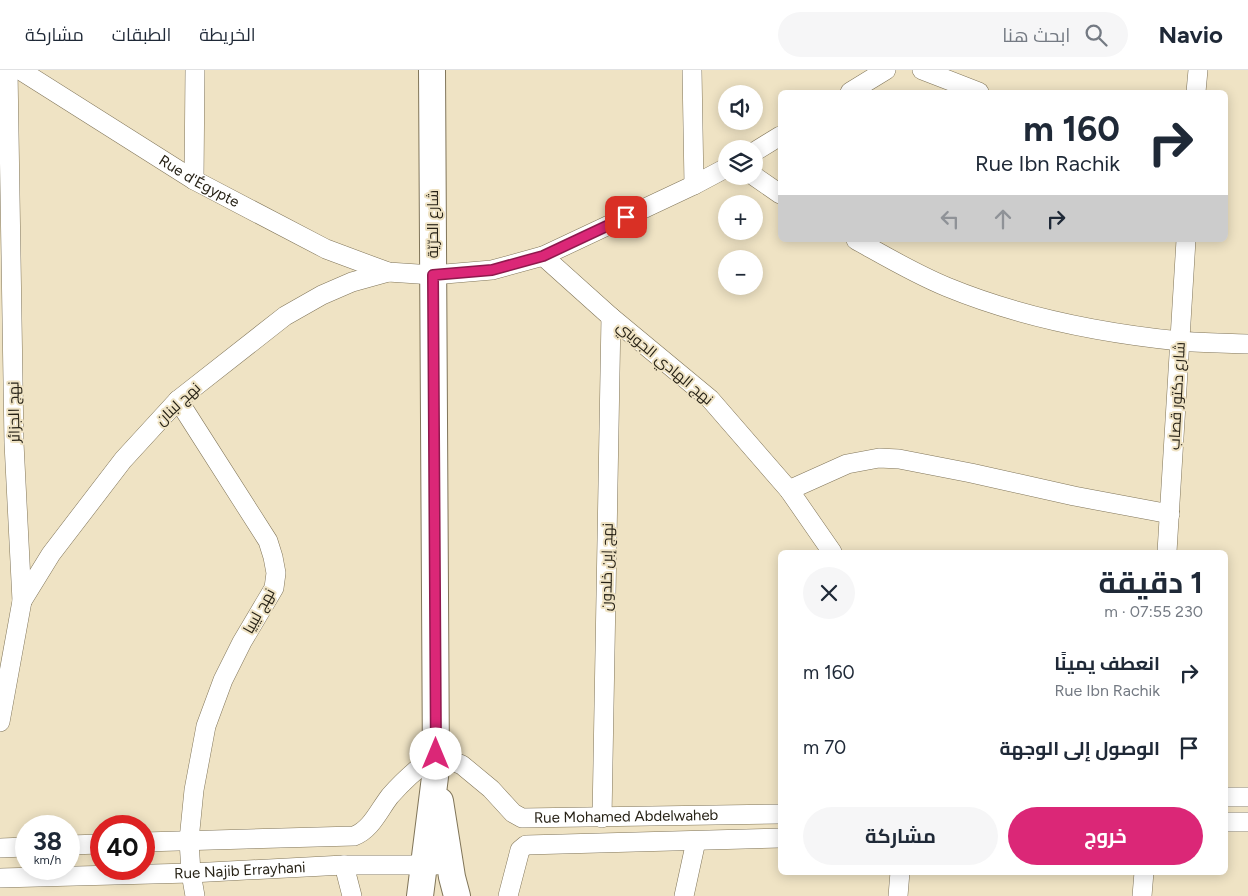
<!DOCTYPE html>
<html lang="ar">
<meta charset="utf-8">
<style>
body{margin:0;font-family:Figtree,Cairo,sans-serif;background:#f6f6f7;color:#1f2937;direction:rtl;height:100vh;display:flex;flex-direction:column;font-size:19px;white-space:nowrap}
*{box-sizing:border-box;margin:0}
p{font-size:16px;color:#747a83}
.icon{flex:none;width:28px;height:28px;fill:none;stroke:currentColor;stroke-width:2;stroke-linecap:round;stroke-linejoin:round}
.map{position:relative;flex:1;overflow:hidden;direction:ltr}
.sheet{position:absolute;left:778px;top:480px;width:450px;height:325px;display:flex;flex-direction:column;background:#fff;border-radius:8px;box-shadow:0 2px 12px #0003;direction:rtl}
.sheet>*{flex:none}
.top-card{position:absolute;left:778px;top:20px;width:450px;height:152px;border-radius:8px;box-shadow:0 2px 12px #0003;direction:rtl;background:#fff;color:#1f2937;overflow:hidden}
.tools{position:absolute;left:718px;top:15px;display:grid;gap:10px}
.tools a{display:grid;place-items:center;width:45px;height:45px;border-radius:50%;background:#fff;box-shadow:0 2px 12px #0003;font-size:25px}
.speed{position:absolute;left:15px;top:745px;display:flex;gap:10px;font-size:25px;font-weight:700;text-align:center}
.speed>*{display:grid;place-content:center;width:65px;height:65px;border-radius:50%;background:#fff;box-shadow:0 2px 12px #0003;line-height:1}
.speed small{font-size:12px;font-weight:400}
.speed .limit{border:8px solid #d22;background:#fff;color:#111}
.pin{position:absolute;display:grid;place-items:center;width:42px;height:42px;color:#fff;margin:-21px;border-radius:10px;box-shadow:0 2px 8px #0006}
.me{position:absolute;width:55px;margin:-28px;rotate:0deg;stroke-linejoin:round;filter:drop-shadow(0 0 4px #0008)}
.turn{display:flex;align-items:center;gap:18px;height:105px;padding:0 25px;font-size:22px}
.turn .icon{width:65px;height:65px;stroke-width:2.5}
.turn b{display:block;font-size:35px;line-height:42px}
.lanes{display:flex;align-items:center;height:48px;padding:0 25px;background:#0003;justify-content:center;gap:25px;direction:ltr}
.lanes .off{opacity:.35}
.round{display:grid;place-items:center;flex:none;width:52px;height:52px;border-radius:26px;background:#f6f6f7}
.overview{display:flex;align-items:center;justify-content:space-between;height:85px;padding:0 25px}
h1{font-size:30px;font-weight:700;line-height:38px}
.action{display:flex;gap:10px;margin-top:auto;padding:10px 25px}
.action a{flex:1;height:58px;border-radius:30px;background:#db2777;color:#fff;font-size:20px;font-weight:700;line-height:58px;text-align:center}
.action a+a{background:#f6f6f7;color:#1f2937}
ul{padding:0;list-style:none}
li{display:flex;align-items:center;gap:15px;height:75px;padding:0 25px}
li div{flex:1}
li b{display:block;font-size:19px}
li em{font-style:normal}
header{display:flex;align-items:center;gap:30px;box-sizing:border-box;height:70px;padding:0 25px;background:#fff;border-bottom:1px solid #e0e1e3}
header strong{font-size:24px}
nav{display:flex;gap:28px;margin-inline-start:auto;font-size:18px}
.search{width:350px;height:45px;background:#f6f6f7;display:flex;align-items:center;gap:12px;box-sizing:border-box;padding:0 18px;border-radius:28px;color:#747a83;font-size:19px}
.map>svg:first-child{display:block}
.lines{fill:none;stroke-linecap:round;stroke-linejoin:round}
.street-casing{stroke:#807559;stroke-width:20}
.secondary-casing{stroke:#807559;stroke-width:28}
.street{stroke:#fff;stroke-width:19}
.secondary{stroke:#fff;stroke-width:26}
.route-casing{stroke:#8e194d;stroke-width:12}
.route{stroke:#db2777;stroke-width:9}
.labels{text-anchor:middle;stroke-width:4;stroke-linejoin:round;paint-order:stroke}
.street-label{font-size:15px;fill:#272216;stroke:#efe3c4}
</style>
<header>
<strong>Navio</strong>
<div class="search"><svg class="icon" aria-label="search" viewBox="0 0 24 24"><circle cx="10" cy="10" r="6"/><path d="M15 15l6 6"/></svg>ابحث هنا</div>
<nav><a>الخريطة</a><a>الطبقات</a><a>مشاركة</a></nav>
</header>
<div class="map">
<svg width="1248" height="826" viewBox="0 0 1248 826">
<rect width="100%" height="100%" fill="#efe3c4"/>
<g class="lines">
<defs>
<g id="street">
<path id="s1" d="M20,0L194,110L326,179L388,202L433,205L492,200L543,186L694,115L726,98"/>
<path d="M692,0L694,115"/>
<path d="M922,0L979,22"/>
<path d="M850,22L886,0"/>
<path d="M1196,22L1198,0"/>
<path d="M754,82L780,66"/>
<path d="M754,106L780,124"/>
<path d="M194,110L195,0"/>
<path d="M856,170C885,186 915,204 947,217C1020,247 1101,263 1180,271C1202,273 1225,273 1248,274"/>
<path d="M543,186L611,247L710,329L789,420L832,482"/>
<path d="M178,330L268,471L273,487L276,503L274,518L242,572L223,610L206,656L194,720L189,770L191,803L195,826"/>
<path d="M789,420L847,394L879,388L899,389L971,403L1074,426L1170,444"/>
<path d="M1167,482L1186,170"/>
<path d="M22,531L51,484L123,390L178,330L285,246L322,225L352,212L388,202"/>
<path d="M0,652L22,531L14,373L8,0"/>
<path d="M1225,727H1248"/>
<path d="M602,748L611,247"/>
<path d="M1225,752H1248"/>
<path id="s2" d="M144,772L354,766C371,760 379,740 390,726C403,711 419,697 436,684L462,695L491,719L513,743L522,748L780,744"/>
<path d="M69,775L101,774"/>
<path d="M0,778L26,777"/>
<path d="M344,795L352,826"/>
<path id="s3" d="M0,808L191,803L344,795H436"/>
<path d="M508,826L520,780L526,775L780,768"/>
<path d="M684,826L696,771"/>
<path d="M898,826L900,802"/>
<path d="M1142,826L1144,802"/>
</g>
<path id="secondary" d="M440,731L452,807L457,826
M420,826L436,699L432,0"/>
</defs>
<!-- street casing -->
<use href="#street" class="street-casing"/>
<!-- secondary casing -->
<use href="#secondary" class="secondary-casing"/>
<!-- street -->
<use href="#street" class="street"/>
<!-- secondary -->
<use href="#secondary" class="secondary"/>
</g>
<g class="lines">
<defs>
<path id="route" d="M436,684L433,205L492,200L543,186L626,147"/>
</defs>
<!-- route casing -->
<use href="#route" class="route-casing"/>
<!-- route -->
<use href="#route" class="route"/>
</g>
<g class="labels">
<!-- street labels -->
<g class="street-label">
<text dy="5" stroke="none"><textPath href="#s1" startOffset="211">Rue d'Égypte</textPath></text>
<text transform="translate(433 154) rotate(-90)" y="5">شارع الحرّيّة</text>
<text transform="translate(665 293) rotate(40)" y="5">نهج الهادي الجويني</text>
<text transform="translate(1177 326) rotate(-87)" y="5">شارع دكتور قصاب</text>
<text transform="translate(178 334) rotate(-43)" y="5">نهج لبنان</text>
<text transform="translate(14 342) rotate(-91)" y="5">نهج الجزائر</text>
<text transform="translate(607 497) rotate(-89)" y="5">نهج إبن خلدون</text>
<text transform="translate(259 541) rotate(-61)" y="5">نهج ليبيا</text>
<text dy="5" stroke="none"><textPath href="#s2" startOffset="540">Rue Mohamed Abdelwaheb</textPath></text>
<text dy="5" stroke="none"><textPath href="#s3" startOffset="240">Rue Najib Errayhani</textPath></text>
</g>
</g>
</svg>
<div class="tools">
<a><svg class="icon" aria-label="sound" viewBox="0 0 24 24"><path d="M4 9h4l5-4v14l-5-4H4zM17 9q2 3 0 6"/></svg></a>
<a><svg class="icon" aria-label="layers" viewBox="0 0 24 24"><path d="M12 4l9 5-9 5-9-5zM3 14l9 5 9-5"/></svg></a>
<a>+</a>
<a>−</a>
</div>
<div class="speed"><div>38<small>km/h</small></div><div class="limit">40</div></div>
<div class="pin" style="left:626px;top:147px;background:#d93025"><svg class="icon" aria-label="arrive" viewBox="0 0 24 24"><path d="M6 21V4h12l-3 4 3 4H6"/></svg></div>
<svg class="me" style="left:436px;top:684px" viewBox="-20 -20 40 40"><circle r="19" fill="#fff"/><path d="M0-13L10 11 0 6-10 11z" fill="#db2777"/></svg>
<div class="top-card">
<div class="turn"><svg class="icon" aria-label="right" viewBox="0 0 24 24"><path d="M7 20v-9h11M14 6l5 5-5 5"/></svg><div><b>160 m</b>Rue Ibn Rachik</div></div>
<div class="lanes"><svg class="icon off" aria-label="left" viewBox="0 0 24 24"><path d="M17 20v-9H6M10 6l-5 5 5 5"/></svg><svg class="icon off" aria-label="ahead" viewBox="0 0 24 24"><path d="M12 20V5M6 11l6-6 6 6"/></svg><svg class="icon" aria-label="right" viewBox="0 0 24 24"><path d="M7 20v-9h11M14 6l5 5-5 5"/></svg></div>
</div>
<section class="sheet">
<div class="overview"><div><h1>1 دقيقة</h1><p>230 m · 07:55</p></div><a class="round"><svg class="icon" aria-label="close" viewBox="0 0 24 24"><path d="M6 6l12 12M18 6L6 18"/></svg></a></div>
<ul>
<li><svg class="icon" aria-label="right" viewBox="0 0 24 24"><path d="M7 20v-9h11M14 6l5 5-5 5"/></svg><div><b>انعطف يمينًا</b><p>Rue Ibn Rachik</p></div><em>160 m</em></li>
<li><svg class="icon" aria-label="arrive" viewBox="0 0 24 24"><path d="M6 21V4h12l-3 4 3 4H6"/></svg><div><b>الوصول إلى الوجهة</b></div><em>70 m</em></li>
</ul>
<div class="action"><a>خروج</a><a>مشاركة</a></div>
</section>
</div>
